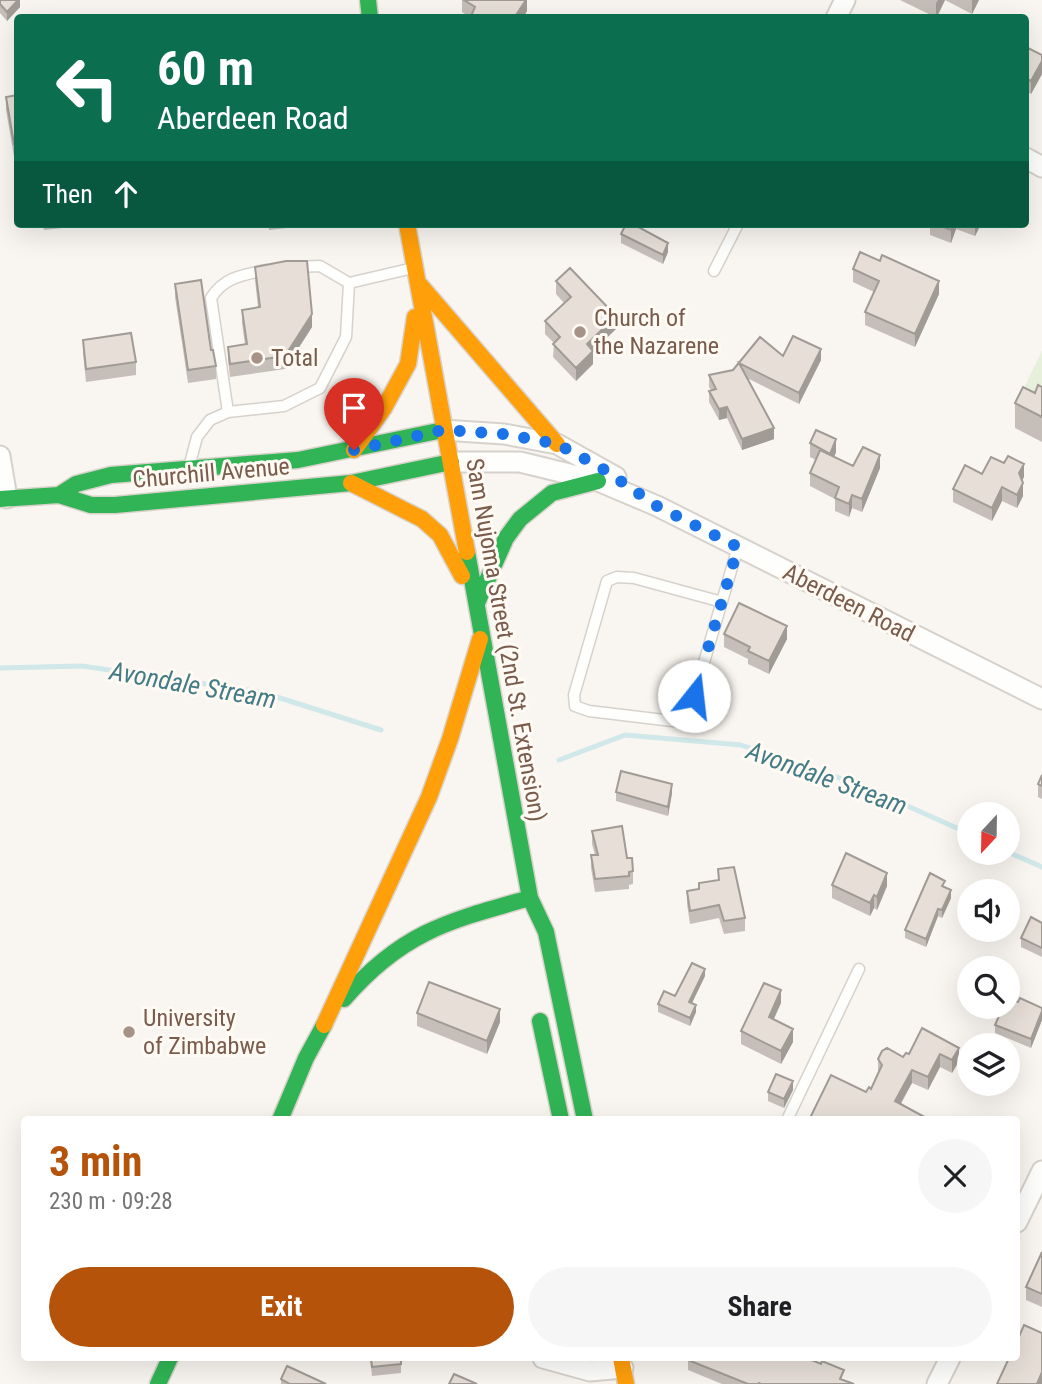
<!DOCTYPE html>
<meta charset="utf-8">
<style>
body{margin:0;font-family:"Roboto Condensed",sans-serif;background:#f6f6f6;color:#202124;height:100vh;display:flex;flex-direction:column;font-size:26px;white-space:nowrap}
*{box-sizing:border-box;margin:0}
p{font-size:23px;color:#757577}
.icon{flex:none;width:38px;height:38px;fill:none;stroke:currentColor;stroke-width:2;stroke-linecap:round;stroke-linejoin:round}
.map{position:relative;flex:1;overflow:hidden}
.sheet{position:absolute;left:21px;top:1116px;width:999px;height:245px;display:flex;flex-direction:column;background:#fff;border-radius:7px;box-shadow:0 7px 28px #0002}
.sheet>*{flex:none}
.banner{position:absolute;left:14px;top:14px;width:1015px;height:214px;border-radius:7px;box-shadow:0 7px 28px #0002;background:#0b6e4f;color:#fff;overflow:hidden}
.needle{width:46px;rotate:202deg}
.buttons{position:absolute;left:957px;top:802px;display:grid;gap:14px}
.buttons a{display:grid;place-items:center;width:63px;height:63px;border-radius:50%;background:#fff;box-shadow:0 7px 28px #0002;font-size:35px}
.pin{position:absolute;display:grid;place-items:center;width:60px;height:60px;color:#fff;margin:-72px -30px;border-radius:50% 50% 50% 0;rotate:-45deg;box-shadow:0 0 7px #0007}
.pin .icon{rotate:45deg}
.me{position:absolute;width:77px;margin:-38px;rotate:16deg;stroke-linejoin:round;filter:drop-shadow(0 0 5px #0008)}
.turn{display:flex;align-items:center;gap:24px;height:147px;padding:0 28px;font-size:32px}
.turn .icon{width:91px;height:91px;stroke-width:2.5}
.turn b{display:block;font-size:49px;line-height:60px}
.then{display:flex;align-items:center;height:66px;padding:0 28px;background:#0003;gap:14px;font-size:26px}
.round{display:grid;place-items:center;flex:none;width:74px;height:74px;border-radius:37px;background:#f6f6f6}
.headline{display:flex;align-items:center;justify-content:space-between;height:119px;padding:0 28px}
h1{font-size:42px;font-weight:700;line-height:52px;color:#b45309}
.primary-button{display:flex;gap:14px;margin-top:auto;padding:14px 28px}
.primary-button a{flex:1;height:80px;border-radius:42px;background:#b45309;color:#fff;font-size:28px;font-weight:700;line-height:80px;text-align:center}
.primary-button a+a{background:#f6f6f6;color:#202124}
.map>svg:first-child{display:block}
.green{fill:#e7f0db}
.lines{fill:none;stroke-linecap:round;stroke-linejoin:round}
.stream{stroke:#d0e8ea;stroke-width:5}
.lane-casing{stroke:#d7d1cb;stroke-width:13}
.street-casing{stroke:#d7d1cb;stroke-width:23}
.fast-casing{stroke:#d9d2cb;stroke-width:19}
.slow-casing{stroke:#d9d2cb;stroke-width:19}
.lane{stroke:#fefefd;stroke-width:10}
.street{stroke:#fefefd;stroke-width:19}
.fast{stroke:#30b455;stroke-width:16}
.slow{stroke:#ff9f0a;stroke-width:16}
.wall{fill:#c6bfb9}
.shaded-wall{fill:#a19b96}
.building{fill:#e6ded7;stroke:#a19b96;stroke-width:2}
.route{stroke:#1a73e8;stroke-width:12;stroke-dasharray:0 21.6}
.poi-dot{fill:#a69286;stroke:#fffaf3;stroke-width:2.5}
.labels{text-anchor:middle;stroke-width:6;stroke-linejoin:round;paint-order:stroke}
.poi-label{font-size:24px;fill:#7a5c4d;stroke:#fffaf3;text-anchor:start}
.street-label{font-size:24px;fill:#7a5c4d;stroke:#fffaf3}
.water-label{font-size:26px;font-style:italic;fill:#437c86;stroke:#fffaf3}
</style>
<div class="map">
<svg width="1042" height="1384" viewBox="0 0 1042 1384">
<rect width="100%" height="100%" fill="#f9f5f0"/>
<!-- green -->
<path class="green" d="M1042,351V402L1021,394Z"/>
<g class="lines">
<!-- stream -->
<path class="stream" d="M0,668L82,666L261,692L381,730
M559,760L625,735L741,745L863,786L970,834
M1008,852L1042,867"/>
<defs>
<path id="lane" d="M294,267L320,266L349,283
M714,271L738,224
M228,412L211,298C224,277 243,275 266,270
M189,467L197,437L210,420L228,412L284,406L320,388L346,337L349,283L409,269
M722,602L634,578L617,577L607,581L574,695L575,706L589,711L681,722L687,720L738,547
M787,1120L859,969"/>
<path id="street" d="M836,18L845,0
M1026,158L1042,167
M443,430L504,434L557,444L616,477
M0,456L7,498
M451,462H520L598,481L657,506L1042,699
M1017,1222L1042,1171
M543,1358L590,1371L623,1368
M937,1384L950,1358"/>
<path id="fast" d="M368,0L370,18
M59,495L76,484L111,475L298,460L443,430
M0,499L59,495L91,505H115L351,483L451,462
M467,552L530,898L546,932L585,1120
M477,603L506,538L520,519L552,493L598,481
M344,999C402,932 448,921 530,898
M540,1021L561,1120
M280,1120L306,1058L324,1025
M158,1384L170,1358"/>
<path id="slow" d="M407,224L467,552
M420,285L557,444
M354,450L384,408L408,364L415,317
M351,483L422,519L440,535L462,576
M324,1025L429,797L450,739L480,639
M621,1358L626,1384"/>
</defs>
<!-- lane casing -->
<use href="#lane" class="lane-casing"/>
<!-- street casing -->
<use href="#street" class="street-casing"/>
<!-- fast casing -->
<use href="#fast" class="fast-casing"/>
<!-- slow casing -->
<use href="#slow" class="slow-casing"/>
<!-- lane -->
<use href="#lane" class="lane"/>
<!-- street -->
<use href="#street" class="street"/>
<!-- fast -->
<use href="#fast" class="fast"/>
<!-- slow -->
<use href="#slow" class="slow"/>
</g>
<!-- wall -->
<path class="wall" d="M0,0H20V7L7,21L0,13Z
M462,0H527V11L523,18H471L462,12Z
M900,0H979L972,14L945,0L937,18Z
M1026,47L1042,55V74L1031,94L1026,91Z
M18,95V157H14L6,110V97Z
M43,224H62V228L44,230Z
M269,224H287V228L269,230Z
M930,224H981L975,236L956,229L951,243L930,235Z
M621,234L668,252L663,264L621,243Z
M255,267L312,327L285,369L230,377L228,360V347L245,345L242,323V310L258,307L255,280Z
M853,269L939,294L915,347L865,325V312L874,292L853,282Z
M556,281L616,329L593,351V364L576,381L553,357L554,343L545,334V321L564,303L556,294Z
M175,284L211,350L216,366V379L188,383L175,297Z
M760,337L783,356L821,360L799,404L747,378L774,439L742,450L727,418L719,420L709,402V391L711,390L709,387V375L733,370Z
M83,340L136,362V375L86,382L83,353Z
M1042,387V442L1015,428V403L1035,393Z
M810,443L836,452L834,457L853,466L880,468L862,512L852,508L849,517L835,511V499L810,486V473L816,460L810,457Z
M982,474L1024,477L1022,480L1023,496L1017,508L1002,501L992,521L953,502V489Z
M724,634L787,639L769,674L748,664V659L724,647Z
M1042,775V799L1038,797V784Z
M616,792L672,793L668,816L616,801Z
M592,831L627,858L633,871V884L629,885V889L595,892L591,868V855H595L592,844Z
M718,869L745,918V931L724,934L719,918L690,924L687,904V891L699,889V883L718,881Z
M832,885L887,886L877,910L874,908L870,916L832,898Z
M945,887L951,898L942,918L938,916L926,947L905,938V930Z
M1042,923V957L1021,947V938Z
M705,976L692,1003L696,1012L690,1026L658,1012V1004L675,996Z
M1018,1002L1042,1008V1020L1031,1048L995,1033V1025L1008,1006Z
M781,1003L773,1019L793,1042L781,1064L741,1044V1031Z
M417,1013L500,1022L487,1054L417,1026Z
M922,1028L959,1061L952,1073L940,1067L928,1090L912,1083L901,1104L866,1092L871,1089L878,1073V1059L903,1057L909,1054Z
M793,1090L784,1108L768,1101V1092Z
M1042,1252V1307L1026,1300V1287Z
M370,1358H401V1373L372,1376Z
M688,1360L844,1380L854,1384H722L688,1370Z
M281,1379L326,1384H281Z"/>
<!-- shaded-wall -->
<path class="shaded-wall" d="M18,0H20V7L7,21V12Z
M526,0H527V11L523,18H514Z
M938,0H945L936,18V3Z
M972,0H979L972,14Z
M1042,61V74L1031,94V81Z
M953,224H956V229L951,243V230Z
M975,224H981L975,236Z
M668,243V252L663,264V255Z
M939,281V294L915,347V334Z
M312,314V327L285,369V356Z
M616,316V329L587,357V344Z
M821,349V360L799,404V393Z
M593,351V364L576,381V368Z
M727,407V418L719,420V409Z
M774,428V439L742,450V439Z
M836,439V452L830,467V454Z
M880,455V468L862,512V499Z
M1024,464V477L1019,486V473Z
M1023,483V496L1017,508V495Z
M1002,487V501L992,521V508Z
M852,495V508L849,517V504Z
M787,626V639L769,674V661Z
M672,784V793L668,816V807Z
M887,873V886L877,910V897Z
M951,890V898L942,918V910Z
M874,895V908L870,916V903Z
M938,909V916L926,947V939Z
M705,969V976L689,1009V1002Z
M781,990V1003L769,1030V1017Z
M696,1005V1012L690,1026V1018Z
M500,1009V1022L487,1054V1041Z
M1042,1011V1020L1031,1048V1039Z
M793,1029V1042L781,1064V1051Z
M959,1048V1061L952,1073V1060Z
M940,1054V1067L928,1090V1077Z
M912,1070V1083L895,1113V1101Z
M793,1081V1090L784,1108V1099Z
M1042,1372V1384H1037Z"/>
<!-- building -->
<path class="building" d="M0,0H18L7,12L0,4Z
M464,0H526L514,18H472L471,16L475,7Z
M1026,47L1042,55V61L1031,81L1026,78Z
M18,95V144H14L6,97Z
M626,224H633L668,243L663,255L621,234Z
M936,224H953L951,230Z
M860,252L880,261L882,255L939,281L915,334L865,312L879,281L853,269Z
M286,261H307L312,314L285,356L230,364L228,347L247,344L242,310L260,307L255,267Z
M570,268L616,316L587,344L593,351L576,368L553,344L560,337L545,321L571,297L556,281Z
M201,280L211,350H213L216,366L188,370L175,284Z
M131,333L136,362L86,369L83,340Z
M793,336L821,349L799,393L739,363L774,428L742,439L727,407L719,409L709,391L716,389L709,375L733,370L760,337L783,356Z
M1038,385L1042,387V417L1015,403L1023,387L1035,393Z
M816,430L836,439L830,454L810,443Z
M863,447L880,455L862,499L852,495L849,504L835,498L839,487L810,473L820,450L853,466Z
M1008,456L1024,464L1019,473L1023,483L1017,495L1002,487L992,508L953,489L965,465L982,474L991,457L1004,463Z
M739,603L787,626L769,661L748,651L750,647L724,634Z
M621,771L672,784L668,807L616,792Z
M1042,775V786L1038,784Z
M622,826L627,858H632L633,871L629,872V876L595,879L591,855H598L592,831Z
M846,853L887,873L877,897L874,895L870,903L832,885Z
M734,867L745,918L724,921L719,905L690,911L687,891L699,889V883L719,880L718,869Z
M930,873L945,881L942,886L951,890L942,910L938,909L926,939L905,930Z
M1031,917L1042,923V948L1021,938Z
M692,963L705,969L689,1002L696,1005L690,1018L658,1004L664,991L675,996Z
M429,982L500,1009L487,1041L417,1013Z
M764,983L781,990L769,1017L793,1029L781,1051L741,1031Z
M1009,998L1018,1002L1020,998L1042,1008V1011L1031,1039L995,1025L1003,1007L1008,1006Z
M922,1028L959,1048L952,1060L940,1054L928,1077L912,1070L895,1101L930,1120H809L831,1075L866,1092L869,1087L871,1089L882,1065L878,1059L882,1051L887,1048L903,1057L906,1053L909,1054Z
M776,1074L793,1081L784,1099L768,1092Z
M1042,1252V1294L1026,1287Z
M1024,1325L1042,1333V1372L1037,1384H997L1009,1358H1017V1341Z
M371,1358H401V1364L372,1367Z
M689,1358H807L821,1364L822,1361L844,1370L840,1379L854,1384H761L759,1383L758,1384H748L688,1360Z
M287,1366L326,1384H290L281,1379Z
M454,1374L477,1384H449Z"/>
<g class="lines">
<!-- route -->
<path class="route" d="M354,450L443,430L504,434L557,444L600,467L657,506L738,547L694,696"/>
</g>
<!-- markers -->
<g class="poi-dot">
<circle cx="580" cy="332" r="7"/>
<circle cx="257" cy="358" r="7"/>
<circle cx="129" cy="1032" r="7"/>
</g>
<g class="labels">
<!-- poi labels -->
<g class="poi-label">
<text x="594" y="326">Church of<tspan x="594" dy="28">the Nazarene</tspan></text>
<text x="271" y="366">Total</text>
<text x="143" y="1026">University<tspan x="143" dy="28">of Zimbabwe</tspan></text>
</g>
<!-- street labels -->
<g class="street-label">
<text transform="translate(211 473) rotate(-5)" y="8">Churchill Avenue</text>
<text transform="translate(849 603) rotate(27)" y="8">Aberdeen Road</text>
<text transform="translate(506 640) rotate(80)" y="8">Sam Nujoma Street (2nd St. Extension)</text>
</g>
<!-- water labels -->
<g class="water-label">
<text transform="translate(193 685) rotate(10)" y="9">Avondale Stream</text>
<text transform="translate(827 778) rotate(20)" y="9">Avondale Stream</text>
</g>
</g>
</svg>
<div class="buttons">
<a><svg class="needle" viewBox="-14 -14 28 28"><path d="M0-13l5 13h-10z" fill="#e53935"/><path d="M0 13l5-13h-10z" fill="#757577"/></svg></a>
<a><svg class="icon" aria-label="sound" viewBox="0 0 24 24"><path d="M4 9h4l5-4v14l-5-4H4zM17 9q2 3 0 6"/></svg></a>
<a><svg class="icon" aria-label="search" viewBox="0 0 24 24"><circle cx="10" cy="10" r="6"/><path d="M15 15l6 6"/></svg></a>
<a><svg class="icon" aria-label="layers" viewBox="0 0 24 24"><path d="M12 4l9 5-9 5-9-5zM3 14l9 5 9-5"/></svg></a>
</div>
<div class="pin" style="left:354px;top:450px;background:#d93025"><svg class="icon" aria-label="arrive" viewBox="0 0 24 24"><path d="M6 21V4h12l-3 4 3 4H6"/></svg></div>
<svg class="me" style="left:694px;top:696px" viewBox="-20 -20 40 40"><circle r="19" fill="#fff"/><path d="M0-13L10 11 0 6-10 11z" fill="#1a73e8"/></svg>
<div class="banner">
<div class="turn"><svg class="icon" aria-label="left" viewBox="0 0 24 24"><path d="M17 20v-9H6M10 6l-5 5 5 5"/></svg><div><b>60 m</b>Aberdeen Road</div></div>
<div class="then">Then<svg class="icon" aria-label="ahead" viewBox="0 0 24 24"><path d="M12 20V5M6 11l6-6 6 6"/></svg></div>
</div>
<section class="sheet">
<div class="headline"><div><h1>3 min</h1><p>230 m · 09:28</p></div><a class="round"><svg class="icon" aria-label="close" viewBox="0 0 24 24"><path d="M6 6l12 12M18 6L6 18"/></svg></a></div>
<div class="primary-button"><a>Exit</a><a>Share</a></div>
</section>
</div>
